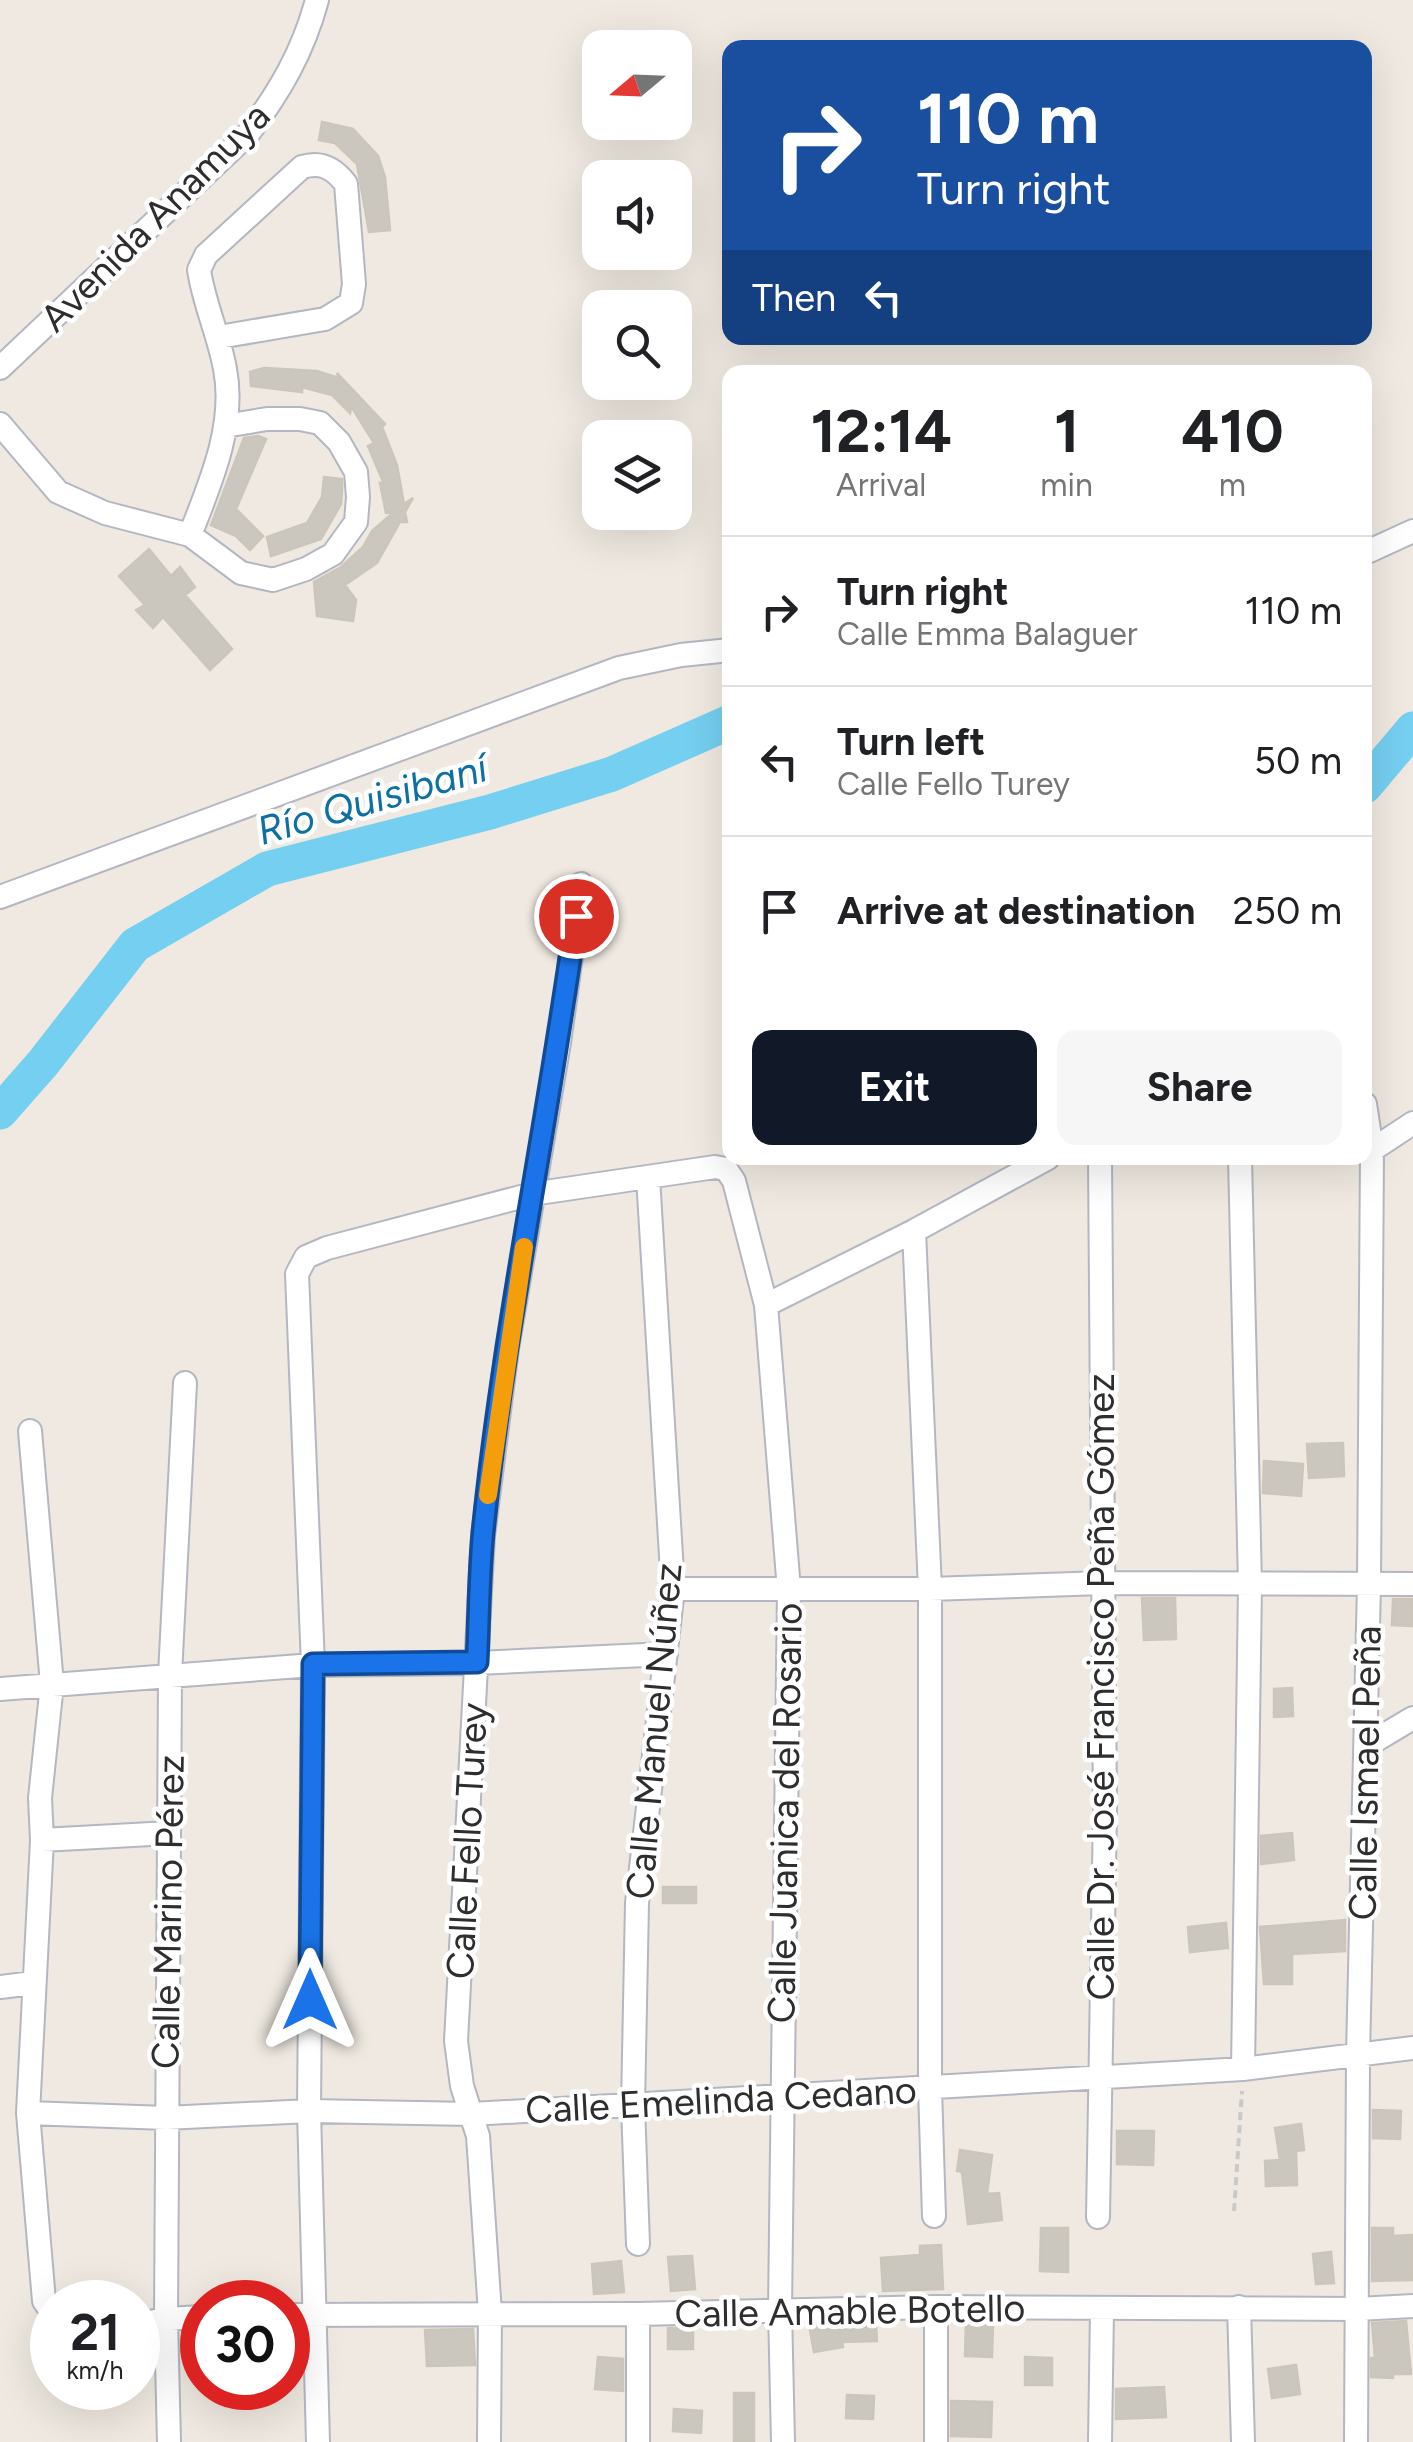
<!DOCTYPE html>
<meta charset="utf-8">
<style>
body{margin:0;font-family:Figtree,sans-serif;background:#f6f6f6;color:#202124;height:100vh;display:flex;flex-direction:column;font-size:38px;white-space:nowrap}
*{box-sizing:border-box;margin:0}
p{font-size:32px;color:#757577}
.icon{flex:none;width:55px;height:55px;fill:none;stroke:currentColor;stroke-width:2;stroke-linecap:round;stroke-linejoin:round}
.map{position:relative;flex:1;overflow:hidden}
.panel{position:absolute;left:722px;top:365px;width:650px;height:800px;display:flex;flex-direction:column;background:#fff;border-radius:20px;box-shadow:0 10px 40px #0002}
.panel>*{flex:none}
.banner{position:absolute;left:722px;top:40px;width:650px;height:305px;border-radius:20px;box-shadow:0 10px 40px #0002;background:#1a4fa0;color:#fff;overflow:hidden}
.needle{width:65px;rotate:251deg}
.controls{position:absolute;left:582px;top:30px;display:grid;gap:20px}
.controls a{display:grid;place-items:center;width:110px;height:110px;border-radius:20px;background:#fff;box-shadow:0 10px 40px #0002;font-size:50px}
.speed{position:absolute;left:30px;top:2280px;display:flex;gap:20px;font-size:50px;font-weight:700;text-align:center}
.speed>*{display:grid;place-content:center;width:130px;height:130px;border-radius:50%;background:#fff;box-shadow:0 10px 40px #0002;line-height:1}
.speed small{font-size:25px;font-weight:400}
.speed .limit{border:15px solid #d22;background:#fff;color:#111}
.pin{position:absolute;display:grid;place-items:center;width:85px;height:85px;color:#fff;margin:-42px;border:5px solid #fff;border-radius:50%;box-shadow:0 2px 10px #0007}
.me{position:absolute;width:110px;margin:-55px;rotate:0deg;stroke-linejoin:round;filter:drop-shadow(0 0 8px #0008)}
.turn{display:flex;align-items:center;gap:35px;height:210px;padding:0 30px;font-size:45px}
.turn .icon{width:130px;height:130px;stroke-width:2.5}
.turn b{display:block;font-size:70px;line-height:85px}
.then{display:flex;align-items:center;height:95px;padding:0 30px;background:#0003;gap:20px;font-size:38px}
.eta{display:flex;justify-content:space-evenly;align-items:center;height:170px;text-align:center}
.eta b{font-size:60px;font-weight:700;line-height:70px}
.button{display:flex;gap:20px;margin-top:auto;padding:20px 30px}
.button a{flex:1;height:115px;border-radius:20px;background:#111827;color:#fff;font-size:40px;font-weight:700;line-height:115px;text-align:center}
.button a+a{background:#f6f6f6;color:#202124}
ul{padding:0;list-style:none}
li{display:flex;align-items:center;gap:30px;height:150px;padding:0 30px;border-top:2px solid #e0e0e0}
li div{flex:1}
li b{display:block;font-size:38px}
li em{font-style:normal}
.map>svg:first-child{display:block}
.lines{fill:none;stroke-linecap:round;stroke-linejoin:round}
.river{stroke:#75cff0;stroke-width:35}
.building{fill:#cbc7bf;stroke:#cbc5ba;stroke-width:2.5}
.street-casing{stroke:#b4b7c1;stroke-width:26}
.path{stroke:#c9c9c9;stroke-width:4;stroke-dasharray:8 5;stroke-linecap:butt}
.street{stroke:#fff;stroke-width:22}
.route-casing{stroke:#114b97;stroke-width:25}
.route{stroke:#1a73e8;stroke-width:18}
.slow{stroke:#f59e0b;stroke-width:18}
.labels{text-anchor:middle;stroke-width:9;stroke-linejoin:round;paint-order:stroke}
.street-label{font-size:38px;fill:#2e2e2e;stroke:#fff}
.water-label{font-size:40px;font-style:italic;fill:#0d6fa3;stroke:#fff}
</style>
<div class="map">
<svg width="1413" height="2442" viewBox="0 0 1413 2442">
<rect width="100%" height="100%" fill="#efe9e1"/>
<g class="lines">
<!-- river -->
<path class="river" d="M1365,786L1413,729
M0,1112L43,1063L135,945L267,869L490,812L612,774L730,722"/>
</g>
<!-- building -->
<path class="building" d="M322,122L353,129L378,156L385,177L390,230L369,232L357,164L335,143L319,140Z
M264,368L317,371L339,378L337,373L385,424L382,427L397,465L404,504L413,498L405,512L407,522H400L377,563L345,585L356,600L353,621L317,616L314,582L341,567L363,547L372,531L395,511L386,513L380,483L384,484L368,446L374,443L351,406L350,413L332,395L302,387V392L251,386L250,372Z
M258,436L266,439L236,509L263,536L250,550L236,536L211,525L244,438Z
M324,477L342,479V491L341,504L321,539L271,556L267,537L307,523L322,497Z
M149,549L171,576L180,567L195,587L185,595L232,649L210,670L163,617L153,628L136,610L145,605L119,576Z
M1343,1443L1344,1476L1309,1478L1307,1444Z
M1264,1461L1303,1464L1301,1496L1263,1493Z
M1142,1598H1175L1176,1639L1144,1640Z
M1393,1599H1413V1626L1392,1625Z
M1292,1688L1293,1716L1274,1717V1689Z
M1292,1833L1294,1860L1261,1864V1836Z
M663,1887H696V1903H663Z
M1345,1920V1951L1292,1954V1984H1264L1260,1927Z
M1226,1923L1228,1948L1190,1952L1188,1927Z
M1373,2110L1401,2111L1400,2139L1373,2138Z
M1301,2124L1304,2150L1296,2151L1297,2185L1266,2186L1265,2161L1280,2160L1275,2128Z
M1117,2131H1154L1153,2165L1117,2164Z
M960,2150L992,2155L987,2194L999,2193L1002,2220L968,2224L962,2172L957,2171Z
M1041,2228H1068V2272L1040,2271Z
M1372,2228H1393V2236L1413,2235V2280L1372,2281Z
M941,2245L943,2289L883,2291L881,2258L920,2255V2246Z
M1331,2252L1334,2283L1316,2284L1313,2254Z
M692,2256L695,2289L671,2291L668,2257Z
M621,2261L624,2292L594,2294L592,2264Z
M1406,2321L1411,2374H1393V2378L1371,2377V2358H1375L1372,2323Z
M966,2322H993L992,2357L965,2356Z
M876,2323L877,2341L842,2342L843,2347L814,2352L809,2325Z
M668,2328H693V2349H668Z
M473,2329L475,2365L427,2366L425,2330Z
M598,2357L623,2359V2391L595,2389Z
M1025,2357L1052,2358V2385H1025Z
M1296,2365L1300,2394L1272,2398L1268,2369Z
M1164,2387L1166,2417L1116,2419V2389Z
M734,2393H754V2442H734Z
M847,2395L874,2396L873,2419L846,2418Z
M951,2401L992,2402L991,2437L951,2436Z
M674,2409L702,2411L701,2433L673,2431Z"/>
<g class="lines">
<defs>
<path id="street" d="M0,368L248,134C280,91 303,52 317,0
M0,424L58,492L105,513L190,535L241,573L273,580L306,569L333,554L356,522L358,497L356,472L339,442L320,423L300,419H267L225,426
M190,535C210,484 236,425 225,369C219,335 204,304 199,270L206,255L302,167C321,161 334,168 346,184L354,284L351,303L325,319L219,337
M1365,553L1413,531
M0,897L619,668L681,655L730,650
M1372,1150L1413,1123
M1240,1158L1250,1585L1243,2069
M914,1231L930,1589V2088L934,2216
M766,1305L914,1231L1048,1158
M30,1431L52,1684L40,1798L42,1840L28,2113L44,2301L52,2312
M673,1589H930L1102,1583L1413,1584
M0,1689L313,1665L477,1663L666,1654
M1366,1746L1413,1718
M42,1840L169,1833
M0,1987L33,1983
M28,2113L166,2118L309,2111L472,2114L1243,2069L1413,2048
M1098,2217L1105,1811L1100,1158
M638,2244L633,2106L637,1903L673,1589L648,1177
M936,2307V2442
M1239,2307L1243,2442
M288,2315L638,2314L936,2307L1358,2309L1413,2306
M138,2324L166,2319L202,2317
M169,2442L166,2319L170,1675L185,1383
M318,2442L309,2111L313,1665L297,1274L306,1257L327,1248L532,1194L715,1167L726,1169L734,1181L766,1305L789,1590L780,2310L783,2442
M489,2442L490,2313L478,2136L462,2086L456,2041L483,1536L507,1349L559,1043L581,884
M638,2442V2314
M1100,2442L1102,2310
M1356,2442L1358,2055L1369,1584L1372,1150L1365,1104"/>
</defs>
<!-- street casing -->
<use href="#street" class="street-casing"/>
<!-- path -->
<path class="path" d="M1234,2211L1242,2091"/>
<!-- street -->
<use href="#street" class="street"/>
</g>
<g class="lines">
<defs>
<path id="route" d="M310,2000L313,1664L477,1662C479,1620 479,1576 483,1533C504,1326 548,1122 576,916"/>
</defs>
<!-- route casing -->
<use href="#route" class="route-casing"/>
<!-- route -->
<use href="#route" class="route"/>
<!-- slow -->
<path class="slow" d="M488,1495L524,1247"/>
</g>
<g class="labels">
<!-- street labels -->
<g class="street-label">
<text transform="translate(155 217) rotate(-45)" y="13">Avenida Anamuya</text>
<text transform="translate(1101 1687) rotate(-90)" y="13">Calle Dr. José Francisco Peña Gómez</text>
<text transform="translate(654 1731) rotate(-85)" y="13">Calle Manuel Núñez</text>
<text transform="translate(1365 1773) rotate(-89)" y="13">Calle Ismael Peña</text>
<text transform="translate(785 1813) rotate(-89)" y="13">Calle Juanica del Rosario</text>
<text transform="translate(467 1841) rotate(-87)" y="13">Calle Fello Turey</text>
<text transform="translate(168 1912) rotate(-89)" y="13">Calle Marino Pérez</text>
<text transform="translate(721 2100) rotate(-3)" y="13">Calle Emelinda Cedano</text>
<text transform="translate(850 2311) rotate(-1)" y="13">Calle Amable Botello</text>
</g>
<!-- water labels -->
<g class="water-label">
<text transform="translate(372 799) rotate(-16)" y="14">Río Quisibaní</text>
</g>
</g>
</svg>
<div class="controls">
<a><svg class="needle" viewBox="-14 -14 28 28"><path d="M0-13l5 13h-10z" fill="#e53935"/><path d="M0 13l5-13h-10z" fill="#757577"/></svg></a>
<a><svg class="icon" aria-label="sound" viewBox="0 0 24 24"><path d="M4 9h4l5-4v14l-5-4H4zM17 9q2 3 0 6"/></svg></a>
<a><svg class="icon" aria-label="search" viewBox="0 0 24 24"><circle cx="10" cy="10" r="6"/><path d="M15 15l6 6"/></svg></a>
<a><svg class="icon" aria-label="layers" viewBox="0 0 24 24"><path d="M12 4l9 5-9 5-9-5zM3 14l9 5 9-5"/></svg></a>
</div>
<div class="speed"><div>21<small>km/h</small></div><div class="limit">30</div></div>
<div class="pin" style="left:576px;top:916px;background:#d93025"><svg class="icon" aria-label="arrive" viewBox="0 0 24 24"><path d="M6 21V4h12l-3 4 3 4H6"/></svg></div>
<svg class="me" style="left:310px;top:2000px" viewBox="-20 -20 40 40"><path d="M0-17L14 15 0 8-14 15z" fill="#1a73e8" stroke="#fff" stroke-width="4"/></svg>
<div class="banner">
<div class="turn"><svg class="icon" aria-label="right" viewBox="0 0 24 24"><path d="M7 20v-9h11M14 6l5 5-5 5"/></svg><div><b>110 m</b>Turn right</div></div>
<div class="then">Then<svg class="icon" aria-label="left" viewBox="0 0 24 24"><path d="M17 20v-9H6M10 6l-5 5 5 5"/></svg></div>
</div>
<section class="panel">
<div class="eta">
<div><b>12:14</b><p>Arrival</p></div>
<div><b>1</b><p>min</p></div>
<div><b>410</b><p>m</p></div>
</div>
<ul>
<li><svg class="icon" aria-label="right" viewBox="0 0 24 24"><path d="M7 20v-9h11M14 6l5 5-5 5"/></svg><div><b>Turn right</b><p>Calle Emma Balaguer</p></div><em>110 m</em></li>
<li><svg class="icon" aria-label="left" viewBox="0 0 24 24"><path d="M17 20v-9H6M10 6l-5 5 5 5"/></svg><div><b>Turn left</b><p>Calle Fello Turey</p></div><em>50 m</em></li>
<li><svg class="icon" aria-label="arrive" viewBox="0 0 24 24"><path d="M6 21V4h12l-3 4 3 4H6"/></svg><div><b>Arrive at destination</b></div><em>250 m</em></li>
</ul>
<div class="button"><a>Exit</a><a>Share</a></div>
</section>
</div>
